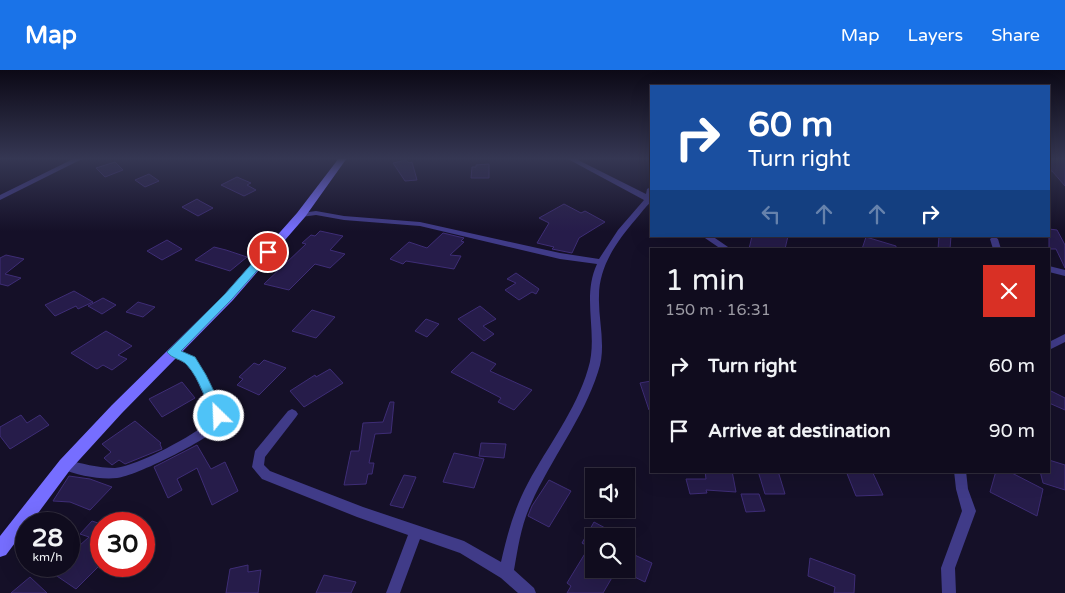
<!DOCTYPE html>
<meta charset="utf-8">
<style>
body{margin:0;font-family:"Varela Round",sans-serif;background:#191527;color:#f1f3f6;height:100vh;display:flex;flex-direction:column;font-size:19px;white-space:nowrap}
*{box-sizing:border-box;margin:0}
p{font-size:16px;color:#9c9ba4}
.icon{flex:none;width:28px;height:28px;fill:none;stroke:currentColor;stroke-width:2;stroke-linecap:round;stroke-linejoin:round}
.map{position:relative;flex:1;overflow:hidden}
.drawer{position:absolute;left:650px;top:178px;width:400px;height:225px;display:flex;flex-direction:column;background:#100c1e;border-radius:0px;box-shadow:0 5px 20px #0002,0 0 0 1px #302c3c}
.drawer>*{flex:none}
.banner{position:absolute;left:650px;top:15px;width:400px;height:152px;border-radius:0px;box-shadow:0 5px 20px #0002,0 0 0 1px #302c3c;background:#1a4fa0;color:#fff;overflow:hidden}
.tools{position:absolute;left:585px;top:398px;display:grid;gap:10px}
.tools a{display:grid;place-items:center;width:50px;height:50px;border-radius:0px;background:#100c1e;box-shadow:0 5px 20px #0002,0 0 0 1px #302c3c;font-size:25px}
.speed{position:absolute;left:15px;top:442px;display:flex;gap:10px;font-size:25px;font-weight:700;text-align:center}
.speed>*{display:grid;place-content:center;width:65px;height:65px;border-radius:50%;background:#100c1e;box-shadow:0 5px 20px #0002,0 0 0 1px #302c3c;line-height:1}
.speed small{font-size:12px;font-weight:400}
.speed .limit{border:8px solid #d22;background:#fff;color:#111}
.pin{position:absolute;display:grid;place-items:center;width:42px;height:42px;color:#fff;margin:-21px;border:2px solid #fff;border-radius:50%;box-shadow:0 1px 5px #0007}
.me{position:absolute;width:55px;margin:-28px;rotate:336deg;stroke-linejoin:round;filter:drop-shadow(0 0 4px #0008)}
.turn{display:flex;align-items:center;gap:18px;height:105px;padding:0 15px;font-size:22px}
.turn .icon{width:65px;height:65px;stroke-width:2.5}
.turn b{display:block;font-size:35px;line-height:42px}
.lanes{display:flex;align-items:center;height:48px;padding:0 15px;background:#0003;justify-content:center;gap:25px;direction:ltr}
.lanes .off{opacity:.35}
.round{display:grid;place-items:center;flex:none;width:52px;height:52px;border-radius:0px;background:#191527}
.head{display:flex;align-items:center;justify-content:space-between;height:85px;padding:0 15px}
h1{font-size:30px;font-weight:600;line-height:38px}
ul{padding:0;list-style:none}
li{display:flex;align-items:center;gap:15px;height:65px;padding:0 15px}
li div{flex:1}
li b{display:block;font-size:19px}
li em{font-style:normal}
header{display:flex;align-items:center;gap:30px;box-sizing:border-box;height:70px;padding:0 25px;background:#1a73e8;color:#fff}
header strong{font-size:24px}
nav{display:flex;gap:28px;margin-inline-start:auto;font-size:18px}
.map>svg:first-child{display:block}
.building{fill:#261c4a;stroke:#3e2d76}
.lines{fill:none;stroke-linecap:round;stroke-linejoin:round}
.street{fill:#403b88;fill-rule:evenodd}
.secondary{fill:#766eff;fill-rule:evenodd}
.route{fill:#4fc3f7;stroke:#337fa1}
</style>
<header>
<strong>Map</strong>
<nav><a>Map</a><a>Layers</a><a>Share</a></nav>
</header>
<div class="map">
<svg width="1065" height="523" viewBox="0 0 1065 523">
<rect width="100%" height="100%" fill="#151028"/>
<!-- building -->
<path class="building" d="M1049,88H1065V116L1052,101L1049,100Z
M406,90L409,93L412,92L417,110L405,111L393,93Z
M115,92L123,100L105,107L96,98Z
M489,94V108H471L472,97H476V95Z
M149,104L159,111L145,117L135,110Z
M237,107L251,113L247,115L256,120L244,126L221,115Z
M197,129L200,131L213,138L198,146L182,137Z
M564,134L581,143L585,141L605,152L579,168L572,183L552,179L554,177L537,173L549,153L539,148Z
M1049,159L1057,160L1065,175V198L1056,179H1049Z
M320,161L343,166L330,180L345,184L330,198L315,194L289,220L264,214L306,174L302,173L311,165L315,166Z
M443,163L464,168L461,171L464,172L450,185L461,186L454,199L406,191L403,194L390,189L409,172L427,178Z
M752,166H788L785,179H749Z
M939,166H951L950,179H938Z
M866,167L896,176V179H862Z
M167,170L182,179L162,190L147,181Z
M214,177L226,180L247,187L230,201L195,190Z
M6,185L24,189L5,204L21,208L8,216L0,214V188Z
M516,203L539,219L536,224L532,222L519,230L505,220L516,213L507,209Z
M74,221L93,232L78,239L76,236L55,246L45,235Z
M103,228L116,235L102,244L88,236Z
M138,232L155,237L143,247L126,242Z
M480,236L496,249L483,256L494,264L484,271L458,249Z
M312,240L335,247L316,268L292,261Z
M426,249L439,254L427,267L415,261Z
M106,261L132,276L118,285L127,289L112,300L103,295L97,299L71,283Z
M472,282L496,294L490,301L532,320L514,340L498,332L501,328L451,302Z
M264,290L286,298L259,325L237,315L243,309L239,307L254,293L259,295Z
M330,299L343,313L304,337L290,321L315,305L316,307Z
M651,311V339L649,340L640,313Z
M182,312L195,328L162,347L149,329Z
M1049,320L1065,328V340L1049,333Z
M390,332H394L391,363L375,364L369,393H374L372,404H368L366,414L344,415L351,381H359L363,353L383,352Z
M21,345L27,353L40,345L49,355L10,379L0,366V357Z
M135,351L161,373L160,374L162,379L125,394L119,390L112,395L104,388L111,382L102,374Z
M481,373L506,374L504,388L479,386Z
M197,375L211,399L225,392L238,421L212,435L197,398L177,409L182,420L168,428L154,397Z
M454,383L484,389L474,418L443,412Z
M1049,390L1065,395V420L1043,413L1040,401H1049Z
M705,401H732L736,422L706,420L707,423L690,424L686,409H706Z
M758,401H778L785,424H765Z
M846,401H872L883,425L856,426Z
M996,401H1008L1043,419L1037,446L990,422Z
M404,405L416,407L403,438L390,435Z
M69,406L90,409L112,417L90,440L70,432L53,431Z
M549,410L571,421L549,457L528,446L532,436Z
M741,424H759L765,441L746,442Z
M92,451L101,454V494L76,519L51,502L56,496H69V485L89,467L80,464Z
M594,452L620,466H594V499H617L603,523H567L571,516L567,513L589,477L582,473Z
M626,481L652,493L645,512L626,503Z
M810,488L855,505L854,523H834L835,517L808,506Z
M248,495V502L261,500L258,523H226L230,499Z
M324,505L356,512L351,523H316Z
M30,507L47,523H11Z"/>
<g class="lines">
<!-- street -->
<path class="street" d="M75,88H84L0,130V125Z
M566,88H574L646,124L647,119L651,117V132C646,136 641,143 636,149C617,171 599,196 599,226C598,251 607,277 598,302C583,349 551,389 531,434C521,455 518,478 514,500L534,518L536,523H518L501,508L460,483L420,469L400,523H386L408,465L357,447L262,409L252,397L255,381L288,341L292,339L296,341L298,344L296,347L265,387L264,395L270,401L363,437L464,471L501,492C507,465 514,439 528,413C548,376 576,340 588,299C599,265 581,228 597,194L560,189L420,156L344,150L316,145L301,147L297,145L301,143L316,141L344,146L420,152L560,183L599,189L618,160L644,130Z
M702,166H712L731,179H721Z
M994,166L998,169L1001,179H993L990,169Z
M1049,196L1065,200V206L1049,202Z
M1065,264V272L1049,280V272Z
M173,278L195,288L205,305L225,346C224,350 222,354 220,356C208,370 136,406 117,408C100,410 77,405 61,399L59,395L61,391L65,390C81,393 98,398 115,398C138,396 194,365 212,350L213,346L195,306L187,294L169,285L168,282L169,279Z
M954,401H966L968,419L976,441L955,498L956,523H942L941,498L962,441L956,419Z"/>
<!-- secondary -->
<path class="secondary" d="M339,88H347L305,147L233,230L122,343L70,400L30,454H26V458L6,485L0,487V466L60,390L112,335L225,224L297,143Z"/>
</g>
<!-- sky -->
<linearGradient id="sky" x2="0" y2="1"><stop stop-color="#0c0916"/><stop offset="0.55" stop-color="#353753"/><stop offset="1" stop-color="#353753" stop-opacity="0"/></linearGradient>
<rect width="1065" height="161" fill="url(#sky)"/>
<!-- route -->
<path class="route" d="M268,179L273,182L271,185L232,229L181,281L195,287L206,305L226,346L224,349L219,351L215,349C206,333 200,309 187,295C182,289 172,289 167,282L225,224L264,180Z"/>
</svg>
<div class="tools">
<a><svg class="icon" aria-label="sound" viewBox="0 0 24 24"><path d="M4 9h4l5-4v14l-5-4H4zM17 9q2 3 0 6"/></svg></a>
<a><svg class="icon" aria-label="search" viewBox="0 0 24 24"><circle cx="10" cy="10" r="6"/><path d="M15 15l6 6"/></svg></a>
</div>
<div class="speed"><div>28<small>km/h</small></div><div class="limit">30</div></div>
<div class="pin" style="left:268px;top:182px;background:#d93025"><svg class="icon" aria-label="arrive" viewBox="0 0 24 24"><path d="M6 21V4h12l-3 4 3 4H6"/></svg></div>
<svg class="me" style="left:219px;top:346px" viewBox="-20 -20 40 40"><circle r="17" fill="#4fc3f7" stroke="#fff" stroke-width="3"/><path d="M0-11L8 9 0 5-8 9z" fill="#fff"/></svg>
<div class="banner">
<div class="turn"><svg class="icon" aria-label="right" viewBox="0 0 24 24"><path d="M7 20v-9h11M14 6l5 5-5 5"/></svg><div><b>60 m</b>Turn right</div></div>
<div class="lanes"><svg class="icon off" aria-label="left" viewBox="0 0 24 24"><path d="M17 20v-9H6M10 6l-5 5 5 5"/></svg><svg class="icon off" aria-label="ahead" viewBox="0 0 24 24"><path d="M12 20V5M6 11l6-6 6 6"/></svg><svg class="icon off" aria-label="ahead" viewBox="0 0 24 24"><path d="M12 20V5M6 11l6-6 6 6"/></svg><svg class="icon" aria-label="right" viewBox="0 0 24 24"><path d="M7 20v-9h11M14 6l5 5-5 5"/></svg></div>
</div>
<section class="drawer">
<div class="head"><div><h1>1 min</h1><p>150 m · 16:31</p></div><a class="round" style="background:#d93025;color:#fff"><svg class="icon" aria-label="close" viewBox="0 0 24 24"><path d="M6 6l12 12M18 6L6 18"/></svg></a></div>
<ul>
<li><svg class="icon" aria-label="right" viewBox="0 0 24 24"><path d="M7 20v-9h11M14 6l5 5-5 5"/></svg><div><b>Turn right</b></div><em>60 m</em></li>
<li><svg class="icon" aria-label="arrive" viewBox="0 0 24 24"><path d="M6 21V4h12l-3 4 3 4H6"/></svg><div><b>Arrive at destination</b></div><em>90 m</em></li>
</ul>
</section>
</div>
